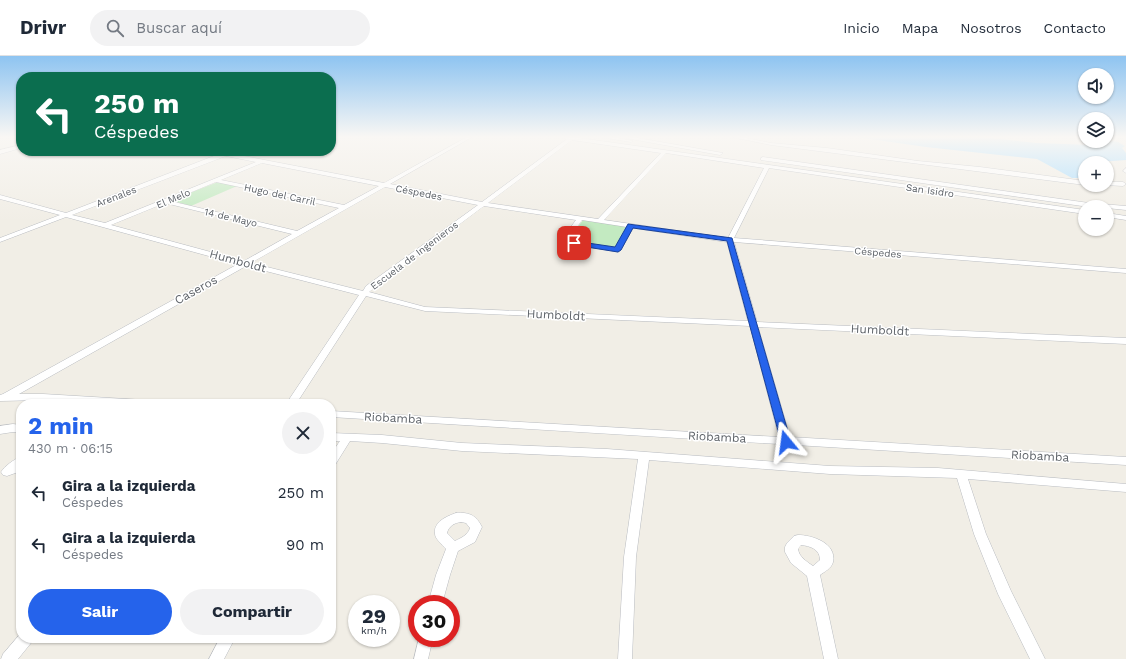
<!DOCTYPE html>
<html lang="es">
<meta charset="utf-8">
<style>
body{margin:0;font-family:"Work Sans",sans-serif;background:#f2f2f3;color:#1f2937;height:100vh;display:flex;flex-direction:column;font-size:15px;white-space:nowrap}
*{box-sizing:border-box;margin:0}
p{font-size:13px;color:#747a83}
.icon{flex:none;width:22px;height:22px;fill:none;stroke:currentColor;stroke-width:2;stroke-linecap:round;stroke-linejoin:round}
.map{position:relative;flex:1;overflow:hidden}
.side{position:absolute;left:16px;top:343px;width:320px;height:244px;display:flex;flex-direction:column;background:#fff;border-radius:16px;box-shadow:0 1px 3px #0004}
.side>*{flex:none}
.top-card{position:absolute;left:16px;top:16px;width:320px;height:84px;border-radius:16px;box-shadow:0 1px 3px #0004;background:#0b6e4f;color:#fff;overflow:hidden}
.fabs{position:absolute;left:1078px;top:12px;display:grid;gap:8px}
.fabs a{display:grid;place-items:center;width:36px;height:36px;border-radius:50%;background:#fff;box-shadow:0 1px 3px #0004;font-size:20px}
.speed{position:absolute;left:348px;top:539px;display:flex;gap:8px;font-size:20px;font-weight:700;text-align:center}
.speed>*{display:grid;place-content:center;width:52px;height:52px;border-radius:50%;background:#fff;box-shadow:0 1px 3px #0004;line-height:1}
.speed small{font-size:10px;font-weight:400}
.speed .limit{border:6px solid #d22;background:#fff;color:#111}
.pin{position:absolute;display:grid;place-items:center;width:34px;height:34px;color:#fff;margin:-17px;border-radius:8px;box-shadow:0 2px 6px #0006}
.me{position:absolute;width:44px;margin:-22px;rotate:344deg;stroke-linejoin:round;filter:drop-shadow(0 0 3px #0008)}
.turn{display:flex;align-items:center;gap:14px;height:84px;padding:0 12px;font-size:18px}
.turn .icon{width:52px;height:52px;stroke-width:2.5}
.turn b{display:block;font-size:28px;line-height:34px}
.round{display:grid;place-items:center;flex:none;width:42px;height:42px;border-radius:21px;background:#f2f2f3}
.overview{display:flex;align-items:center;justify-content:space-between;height:68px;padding:0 12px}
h1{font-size:24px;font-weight:700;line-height:30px;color:#2563eb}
.action{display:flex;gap:8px;margin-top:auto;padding:8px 12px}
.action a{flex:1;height:46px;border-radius:24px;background:#2563eb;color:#fff;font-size:16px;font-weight:700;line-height:46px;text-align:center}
.action a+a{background:#f2f2f3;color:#1f2937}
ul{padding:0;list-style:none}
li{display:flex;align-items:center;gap:12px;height:52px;padding:0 12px}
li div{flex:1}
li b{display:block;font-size:15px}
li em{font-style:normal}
header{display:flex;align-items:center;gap:24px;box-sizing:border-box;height:56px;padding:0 20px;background:#fff;border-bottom:1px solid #e0e1e3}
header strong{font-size:19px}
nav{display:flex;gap:22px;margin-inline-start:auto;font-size:14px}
.search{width:280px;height:36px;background:#f2f2f3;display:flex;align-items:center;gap:10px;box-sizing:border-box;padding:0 14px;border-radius:22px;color:#747a83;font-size:15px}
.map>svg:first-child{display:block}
.green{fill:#c3eac1}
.water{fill:#a8ddff}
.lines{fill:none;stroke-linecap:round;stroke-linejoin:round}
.minor-casing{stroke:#b9bcc1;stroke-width:1}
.minor{fill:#fff;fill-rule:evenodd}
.route{fill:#2563eb;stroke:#184099}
.labels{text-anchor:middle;stroke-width:3;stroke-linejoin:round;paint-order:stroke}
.far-street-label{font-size:10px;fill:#5d6268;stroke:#fff}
.street-label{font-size:12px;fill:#5d6268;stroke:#fff}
</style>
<header>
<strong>Drivr</strong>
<div class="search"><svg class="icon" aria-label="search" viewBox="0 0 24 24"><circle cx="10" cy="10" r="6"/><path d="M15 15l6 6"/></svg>Buscar aquí</div>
<nav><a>Inicio</a><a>Mapa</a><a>Nosotros</a><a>Contacto</a></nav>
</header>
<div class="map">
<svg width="1126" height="603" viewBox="0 0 1126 603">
<rect width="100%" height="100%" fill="#f1eee6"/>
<!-- green -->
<path class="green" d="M218,126L237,130L191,150L173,145L174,143Z
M583,164L627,170L615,191L568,184Z"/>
<!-- water -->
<path class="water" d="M856,81H981L1036,87L1093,89L1113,85L1118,86L1125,90L1122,92L1126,97V104L1085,107V122H1072L1037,103L926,91Z"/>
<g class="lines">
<defs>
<path id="minor" d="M467,81H472L390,128L482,146L567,83L560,81H573L1085,154V158L769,112L734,182L1126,213V217L734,186L757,266L1126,282V288L758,271L790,381L1126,401V409L331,361V355L779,381L750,270L425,255L366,240L296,348H286L359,239L246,210L19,338H43L160,345L163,346L165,348H106L43,344L0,345V339L3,338L238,208L66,161L0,186V182L60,159L0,143V139L66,157L219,98L207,95H218L384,127ZM572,84L661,97L598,163L488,147ZM666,97L764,112L728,182L604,164ZM226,100L256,106L105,167L72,159ZM262,107L379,130L344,149L221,124ZM216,126L339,152L297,175L170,145ZM385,131L478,149L366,230L363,235L251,207ZM165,147L292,178L244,205L111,169ZM484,150L576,164L561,184V186L618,196L621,194L633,172L727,186L748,265L425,251L369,236ZM582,164L627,171L616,192L568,184Z
M604,81H614L633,85L631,86L606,82Z
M623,81H632L723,97L720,99L625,82Z
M732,81H741L771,87L827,92L918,105L980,111L1085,125V129L771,89Z
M21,89V92L0,98V94Z
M763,101L1089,147L1126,150V154L1107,152V151H1089L761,104V102Z
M1126,112V117L1123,115Z
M1107,126H1123L1126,128L1123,130L1105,129H1107Z
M1107,157L1126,160V164L1107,161Z
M13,368L21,369V377L13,376L0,378V370Z
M331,377L382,379L462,387L607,393L830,410L938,412L1126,428V436L968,423L986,478L1011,535L1045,603H1030L998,538L974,478L957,422L830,418L649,404L636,501L632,603H618L624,501L638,403L462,395L382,387L350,385L335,409L331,410V398L340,385H331Z
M21,401V415L7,420L3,419L1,416C5,410 14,403 21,401Z
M456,457C469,456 476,459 482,471L475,486L458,495L450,519L442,548H428L436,519L446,493C443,489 435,483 435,478C433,466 447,460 456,457ZM461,466L466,467L470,472C468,479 461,482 455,485L447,477C449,470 454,467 461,466Z
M798,479C812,479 837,487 833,506C832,512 824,516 820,519L838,603H824L807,520L791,507L785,496V491L787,487L794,480ZM801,489C810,490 820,493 820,504L813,510C806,505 799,501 798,493Z
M21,577V582H33L31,587L18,603H1L3,598Z
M220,582H235L224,603H209Z
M419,582H433L428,603H414Z"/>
</defs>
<!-- minor casing -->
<use href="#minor" class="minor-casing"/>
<!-- minor -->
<use href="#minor" class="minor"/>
</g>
<!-- sky -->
<linearGradient id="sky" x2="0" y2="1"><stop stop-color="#8ec4f1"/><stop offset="0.49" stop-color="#f9f7f4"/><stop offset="1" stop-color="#f9f7f4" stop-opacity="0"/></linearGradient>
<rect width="1126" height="165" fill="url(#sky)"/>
<!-- route -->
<path class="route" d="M628,168L732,182L791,386L790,388H782L781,386L727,185L633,172L621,194L618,196L574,189L570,187L574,185L615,191Z"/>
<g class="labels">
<!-- far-street labels -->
<g class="far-street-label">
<text transform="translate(930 134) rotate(8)" y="4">San Isidro</text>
<text transform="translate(419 136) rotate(11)" y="4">Céspedes</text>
<text transform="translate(280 138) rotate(12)" y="4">Hugo del Carril</text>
<text transform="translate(116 140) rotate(-21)" y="4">Arenales</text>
<text transform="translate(173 142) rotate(-23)" y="4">El Melo</text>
<text transform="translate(231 161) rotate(13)" y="4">14 de Mayo</text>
<text transform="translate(878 196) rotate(5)" y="4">Céspedes</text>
<text transform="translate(414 199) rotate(-37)" y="4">Escuela de Ingenieros</text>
</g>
<!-- street labels -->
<g class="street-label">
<text transform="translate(238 205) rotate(15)" y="4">Humboldt</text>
<text transform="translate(196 234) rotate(-29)" y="4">Caseros</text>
<text transform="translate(556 259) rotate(3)" y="4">Humboldt</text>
<text transform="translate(880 274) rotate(3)" y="4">Humboldt</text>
<text transform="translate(393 362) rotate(3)" y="4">Riobamba</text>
<text transform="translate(717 381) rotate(3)" y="4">Riobamba</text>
<text transform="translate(1040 400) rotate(3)" y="4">Riobamba</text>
</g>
</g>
</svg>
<div class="fabs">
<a><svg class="icon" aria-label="sound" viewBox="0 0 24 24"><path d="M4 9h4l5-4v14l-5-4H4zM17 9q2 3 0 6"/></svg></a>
<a><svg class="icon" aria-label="layers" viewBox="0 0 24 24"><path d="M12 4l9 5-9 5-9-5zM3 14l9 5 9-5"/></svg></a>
<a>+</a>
<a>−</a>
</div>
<div class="speed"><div>29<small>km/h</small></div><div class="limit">30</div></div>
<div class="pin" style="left:574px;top:187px;background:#d93025"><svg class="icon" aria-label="arrive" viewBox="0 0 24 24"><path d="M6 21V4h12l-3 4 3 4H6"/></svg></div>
<svg class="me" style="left:786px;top:386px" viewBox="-20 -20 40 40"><path d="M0-17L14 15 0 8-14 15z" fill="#2563eb" stroke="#fff" stroke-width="4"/></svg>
<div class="top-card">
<div class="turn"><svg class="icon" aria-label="left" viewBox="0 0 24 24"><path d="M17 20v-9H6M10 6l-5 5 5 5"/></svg><div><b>250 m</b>Céspedes</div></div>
</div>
<section class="side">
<div class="overview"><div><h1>2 min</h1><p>430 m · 06:15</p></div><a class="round"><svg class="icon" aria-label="close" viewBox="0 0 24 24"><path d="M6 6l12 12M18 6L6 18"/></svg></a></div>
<ul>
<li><svg class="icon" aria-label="left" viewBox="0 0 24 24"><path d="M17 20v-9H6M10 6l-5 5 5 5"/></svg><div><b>Gira a la izquierda</b><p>Céspedes</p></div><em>250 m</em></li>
<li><svg class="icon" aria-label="left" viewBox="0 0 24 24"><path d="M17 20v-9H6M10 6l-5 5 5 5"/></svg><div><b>Gira a la izquierda</b><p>Céspedes</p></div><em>90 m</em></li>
</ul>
<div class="action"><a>Salir</a><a>Compartir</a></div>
</section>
</div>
